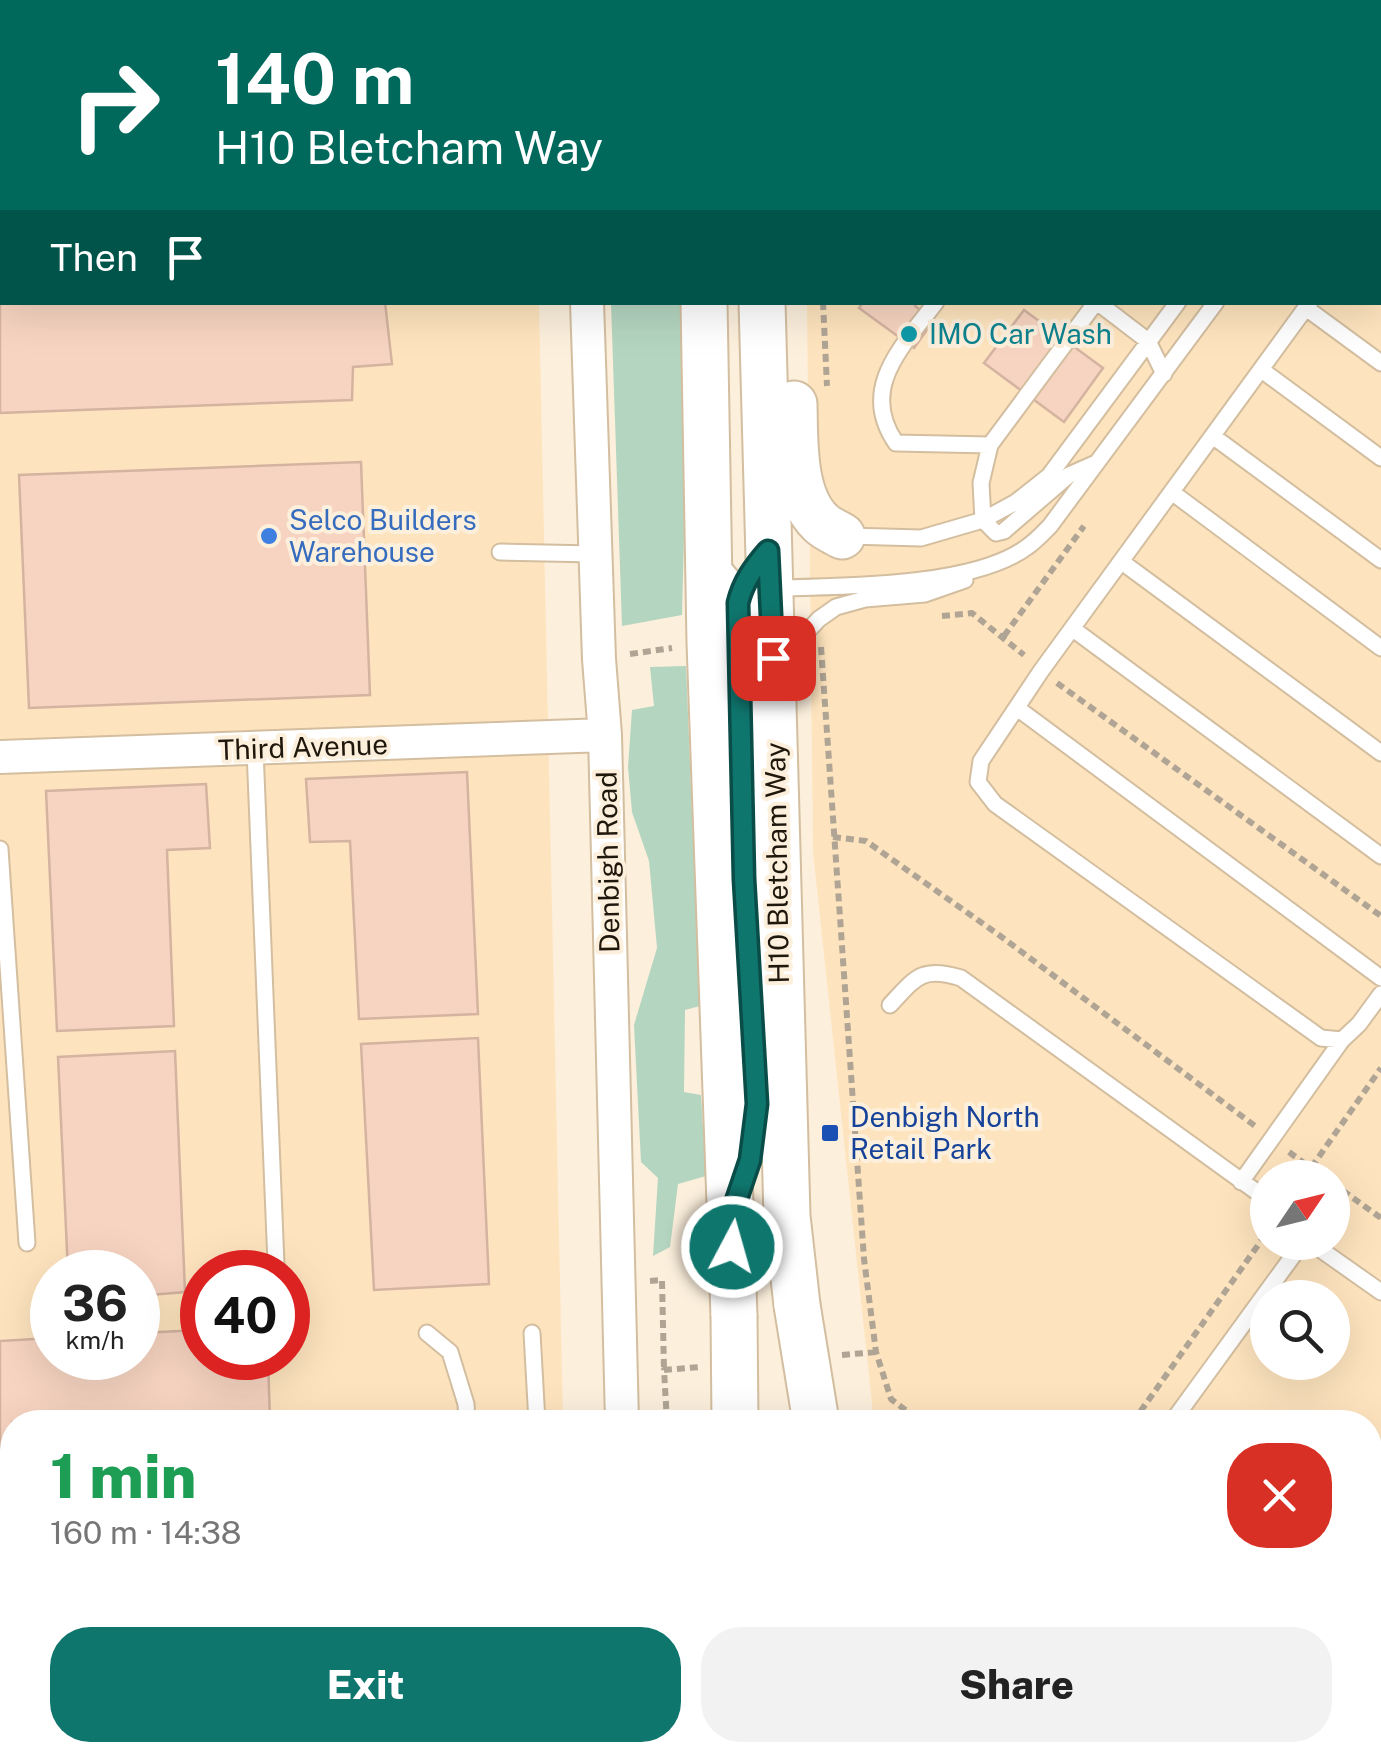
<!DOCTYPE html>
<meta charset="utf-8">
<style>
body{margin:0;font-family:"Public Sans",sans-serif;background:#f2f2f2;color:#222;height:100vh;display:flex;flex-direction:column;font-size:38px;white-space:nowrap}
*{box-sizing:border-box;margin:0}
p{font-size:32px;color:#767676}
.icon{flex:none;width:55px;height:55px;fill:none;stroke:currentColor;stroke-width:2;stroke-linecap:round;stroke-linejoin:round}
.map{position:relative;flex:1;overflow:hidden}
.side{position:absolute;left:0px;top:1410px;width:1382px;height:352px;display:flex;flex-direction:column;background:#fff;border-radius:40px 40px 0 0;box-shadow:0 10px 40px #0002}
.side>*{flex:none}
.hud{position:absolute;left:0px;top:0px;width:1382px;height:305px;box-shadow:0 10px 40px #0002;background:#00695c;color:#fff;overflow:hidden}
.needle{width:65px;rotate:55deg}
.buttons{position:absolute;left:1250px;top:1160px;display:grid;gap:20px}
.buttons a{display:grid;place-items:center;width:100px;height:100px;border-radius:50%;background:#fff;box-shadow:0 10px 40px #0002;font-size:50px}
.speed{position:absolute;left:30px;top:1250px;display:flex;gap:20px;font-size:50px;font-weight:700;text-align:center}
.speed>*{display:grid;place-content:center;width:130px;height:130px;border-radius:50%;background:#fff;box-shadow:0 10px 40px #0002;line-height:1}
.speed small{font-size:25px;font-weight:400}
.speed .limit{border:15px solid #d22;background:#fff;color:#111}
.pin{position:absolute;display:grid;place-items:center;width:85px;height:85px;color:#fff;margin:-42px;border-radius:20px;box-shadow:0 5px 15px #0006}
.me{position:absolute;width:110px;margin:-55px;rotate:6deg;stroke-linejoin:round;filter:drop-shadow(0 0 8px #0008)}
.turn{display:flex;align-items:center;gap:35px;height:210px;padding:0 50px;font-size:45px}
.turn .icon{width:130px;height:130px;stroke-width:2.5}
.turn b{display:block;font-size:70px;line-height:85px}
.then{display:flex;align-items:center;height:95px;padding:0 50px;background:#0003;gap:20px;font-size:38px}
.round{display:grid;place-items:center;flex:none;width:105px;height:105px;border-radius:40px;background:#f2f2f2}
.head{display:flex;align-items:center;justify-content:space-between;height:170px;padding:0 50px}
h1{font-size:60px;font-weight:800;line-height:75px;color:#1e9e55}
.primary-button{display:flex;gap:20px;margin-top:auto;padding:20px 50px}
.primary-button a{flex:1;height:115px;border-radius:40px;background:#0f766e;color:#fff;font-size:40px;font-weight:800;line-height:115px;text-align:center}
.primary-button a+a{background:#f2f2f2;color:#222}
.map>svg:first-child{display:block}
.built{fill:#fee4be;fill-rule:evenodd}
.green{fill:#b4d5c0}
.building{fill:#f7d4c1;stroke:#d5b3a1;stroke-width:2.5}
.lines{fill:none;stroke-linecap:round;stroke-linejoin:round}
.lane-casing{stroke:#d3bea0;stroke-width:19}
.street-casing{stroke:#d3bea0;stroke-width:36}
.secondary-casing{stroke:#d3bea0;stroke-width:49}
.path{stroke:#b0a595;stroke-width:6;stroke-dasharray:8 5;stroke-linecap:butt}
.lane{stroke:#fff;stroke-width:15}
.street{stroke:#fff;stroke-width:32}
.secondary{stroke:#fff;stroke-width:45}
.secondary-bridge-casing{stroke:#d3bea0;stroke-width:49;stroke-linecap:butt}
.secondary-bridge{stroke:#fff;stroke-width:45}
.route-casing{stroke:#0a4d48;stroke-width:25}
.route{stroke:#0f766e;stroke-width:18}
.culture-dot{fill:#0f9aa8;stroke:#fcefdc;stroke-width:4}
.shop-dot{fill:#3f7fe0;stroke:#fcefdc;stroke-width:4}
.transit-dot{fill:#1a4fb4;stroke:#fcefdc;stroke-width:4}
.labels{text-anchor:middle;stroke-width:8;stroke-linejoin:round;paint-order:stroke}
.culture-label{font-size:28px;fill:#0d838f;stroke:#fcefdc;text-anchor:start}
.shop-label{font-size:28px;fill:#366cbe;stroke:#fcefdc;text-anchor:start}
.street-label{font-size:28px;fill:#1f170c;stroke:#fcefdc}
.transit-label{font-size:28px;fill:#164399;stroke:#fcefdc;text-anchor:start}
</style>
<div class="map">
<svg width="1381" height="1762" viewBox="0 0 1381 1762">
<rect width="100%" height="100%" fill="#fcefdc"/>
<!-- built -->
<path class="built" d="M0,0H533L2,2V302L539,303L563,1422H12V1750H570V1762H0ZM52,1272H138V1358H52ZM202,1272H288V1358H202Z
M857,0H1381V1762H910L909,1750H1370V1422H874L813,852L807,303L1380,302V2H856ZM1268,1178H1332V1242H1268ZM1268,1298H1332V1362H1268Z"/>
<!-- green -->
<path class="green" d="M898,0H1381V11L1380,2H897Z
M611,303H685L687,420L682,615L622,626Z
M686,666L700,1006L685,1010L684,1092L701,1095L706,1176L678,1184L670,1247L653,1256L658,1178L641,1162L634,1025L657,948L649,861L632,812L628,767L632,710L654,706L650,667Z
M663,1750H728L729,1762H664Z"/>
<!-- building -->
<path class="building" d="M0,14H2L0,142Z
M0,263H2V302H385L392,364L353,367L352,400L0,413Z
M863,302H918L915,306L934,320L914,348L859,308Z
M1024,310L1103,368L1064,422L984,363Z
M361,462L370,695L29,708L19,475Z
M467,772L478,1014L359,1019L350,841L310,842L306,779Z
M206,784L210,848L167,850L174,1026L57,1031L46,791Z
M478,1038L489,1284L374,1290L361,1044Z
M175,1051L185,1292L138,1296V1272H68L58,1057Z
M202,1330V1358H268L270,1422H12V1535L0,1536V1341L52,1338V1358H138V1333Z
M0,1590H12V1750H66L67,1762H0Z
M82,1750H193V1758L82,1761Z
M222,1750H457V1753L222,1758Z
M1338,1750H1365L1381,1762H1330Z"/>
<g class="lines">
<defs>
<path id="lane" d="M1380,61L1381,60
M0,189H2
M1380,198L1381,196
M1380,239L1381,240
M936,302C903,346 858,388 896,443L990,445
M1096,302L990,445L981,483L983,520L996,533L1004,531L1069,475L1096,463
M1097,302L1148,341L1164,374
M1310,302L1041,671L981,761L978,782L995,804L1321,1038L1342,1040L1359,1024L1381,994
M1306,308L1381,363
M1263,371L1381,458
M1214,437L1381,560
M1173,493L1381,648
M848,536L921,538L983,520L1016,502L1049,476L1178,302
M500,552L595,554
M719,562L742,589C816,586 968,591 1027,547C1036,541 1043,533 1050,526L1216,302
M1122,562L1381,753
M1073,629L1381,856
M782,658L819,619L836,607L865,599L925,594L965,580
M1017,708L1381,978
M255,750L276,1264
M0,849L27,1243
M890,1005C916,977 922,966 961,978L1268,1200
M1241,1182L1342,1040
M1310,1242L1381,1292
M427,1333L450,1352L466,1404L467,1422
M532,1333L537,1422
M1172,1422L1303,1242
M1370,1686L1381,1690
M497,1750L519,1762
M1274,1750L1291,1762
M773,1751L808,1762
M934,1762L954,1750
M1020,1762L1026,1750
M1302,1762L1311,1750"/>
<path id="street" d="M584,2V0
M587,302L599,659L605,735L622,1422
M0,757L605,735
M0,1568H12
M634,1750L635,1762"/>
<path id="secondary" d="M774,2L775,0
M824,2L825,0
M704,302L710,642L734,1316
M762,302L787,1216L797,1305
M794,404C795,440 792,496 821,523C826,528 835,532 842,536
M766,1750L767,1762
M858,1762L871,1750"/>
</defs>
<!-- lane casing -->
<use href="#lane" class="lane-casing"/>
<!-- street casing -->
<use href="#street" class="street-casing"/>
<!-- secondary casing -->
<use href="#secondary" class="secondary-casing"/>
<!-- path -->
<path class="path" d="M888,2L889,0
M1380,300L1381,301
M823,302L827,386
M942,616L972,613L1024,655
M1004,636L1084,526
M821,647L864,1259L876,1352L891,1399L921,1422
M630,654L672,648
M1057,683L1381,916
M833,837L866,841L999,935L1255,1126
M1289,1152L1324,1178
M1304,1178L1381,1068
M1332,1183L1381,1218
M650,1281L662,1280L664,1370
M842,1355L876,1352
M667,1422L664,1370L700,1367
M1133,1422L1268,1231"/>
<!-- lane -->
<use href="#lane" class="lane"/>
<!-- street -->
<use href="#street" class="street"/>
<!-- secondary -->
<use href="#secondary" class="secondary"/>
<defs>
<path id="secondary-bridge" d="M797,1305L816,1422
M734,1316L735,1422"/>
</defs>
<!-- secondary-bridge casing -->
<use href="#secondary-bridge" class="secondary-bridge-casing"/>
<!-- secondary-bridge -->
<use href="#secondary-bridge" class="secondary-bridge"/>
</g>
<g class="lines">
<defs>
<path id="route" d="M732,1247L731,1216L750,1160L757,1104L744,879L738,603C743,582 754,567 768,551L773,658"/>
</defs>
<!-- route casing -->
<use href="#route" class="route-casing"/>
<!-- route -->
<use href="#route" class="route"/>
</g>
<!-- markers -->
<circle class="culture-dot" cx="909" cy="334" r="10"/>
<circle class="shop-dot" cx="269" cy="536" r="10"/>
<rect class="transit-dot" x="820" y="1123" width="20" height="20" rx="5"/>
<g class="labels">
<!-- culture labels -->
<g class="culture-label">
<text x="929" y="344">IMO Car Wash</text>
</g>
<!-- shop labels -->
<g class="shop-label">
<text x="289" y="530">Selco Builders<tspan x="289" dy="32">Warehouse</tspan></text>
</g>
<!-- street labels -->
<g class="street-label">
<text transform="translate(303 747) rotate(-2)" y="10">Third Avenue</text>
<text transform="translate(608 862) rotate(-91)" y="10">Denbigh Road</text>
<text transform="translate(777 863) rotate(-91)" y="10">H10 Bletcham Way</text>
</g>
<!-- transit labels -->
<g class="transit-label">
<text x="850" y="1127">Denbigh North<tspan x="850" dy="32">Retail Park</tspan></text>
</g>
</g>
</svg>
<div class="buttons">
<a><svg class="needle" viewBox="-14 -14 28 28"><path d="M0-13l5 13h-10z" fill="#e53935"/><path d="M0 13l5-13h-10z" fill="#767676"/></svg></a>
<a><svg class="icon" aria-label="search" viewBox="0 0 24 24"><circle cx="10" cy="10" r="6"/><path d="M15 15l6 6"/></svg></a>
</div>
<div class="speed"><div>36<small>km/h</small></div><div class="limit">40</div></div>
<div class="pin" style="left:773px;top:658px;background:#d93025"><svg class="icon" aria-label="arrive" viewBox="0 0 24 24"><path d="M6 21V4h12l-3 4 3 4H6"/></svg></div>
<svg class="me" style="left:732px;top:1247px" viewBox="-20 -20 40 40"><circle r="17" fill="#0f766e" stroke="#fff" stroke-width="3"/><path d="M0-11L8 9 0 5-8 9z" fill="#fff"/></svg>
<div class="hud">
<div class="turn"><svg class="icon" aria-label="right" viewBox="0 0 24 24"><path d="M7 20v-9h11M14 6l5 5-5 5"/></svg><div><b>140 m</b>H10 Bletcham Way</div></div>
<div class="then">Then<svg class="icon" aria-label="arrive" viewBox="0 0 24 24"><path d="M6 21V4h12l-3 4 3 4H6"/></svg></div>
</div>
<section class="side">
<div class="head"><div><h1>1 min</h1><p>160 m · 14:38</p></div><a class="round" style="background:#d93025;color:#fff"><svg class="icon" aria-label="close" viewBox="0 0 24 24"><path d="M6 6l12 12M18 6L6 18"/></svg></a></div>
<div class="primary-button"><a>Exit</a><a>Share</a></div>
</section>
</div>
